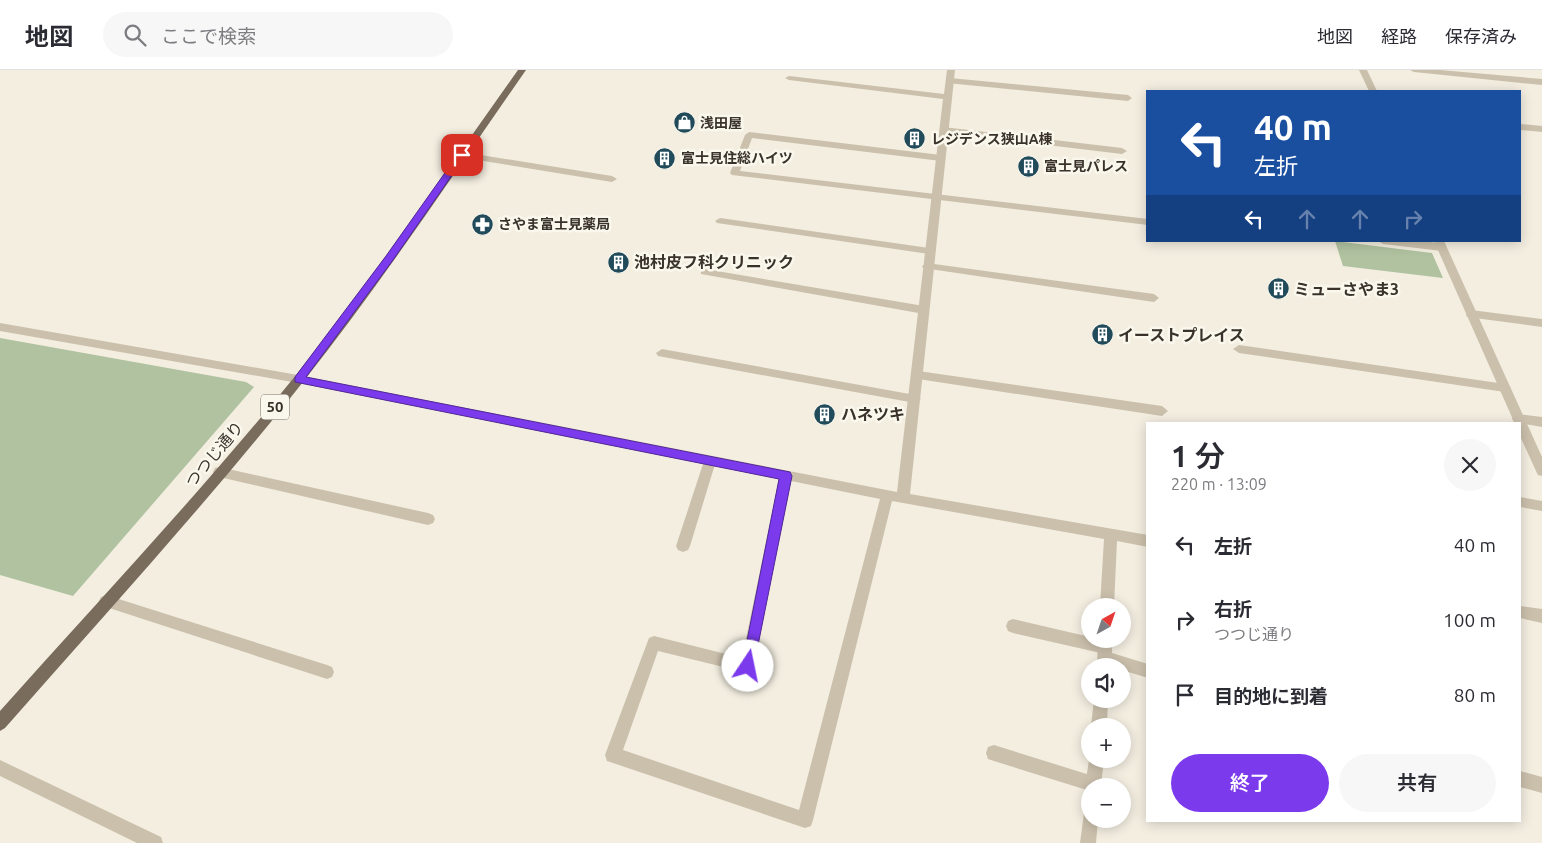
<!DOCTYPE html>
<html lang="ja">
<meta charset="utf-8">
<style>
body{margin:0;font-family:Ubuntu,"Noto Sans JP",sans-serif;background:#f7f7f7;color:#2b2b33;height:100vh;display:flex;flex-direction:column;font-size:19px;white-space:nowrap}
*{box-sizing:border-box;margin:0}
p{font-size:16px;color:#7c7c81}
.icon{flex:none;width:28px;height:28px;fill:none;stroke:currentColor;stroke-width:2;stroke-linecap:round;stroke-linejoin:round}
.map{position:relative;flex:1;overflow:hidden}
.drawer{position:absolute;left:1146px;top:352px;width:375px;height:400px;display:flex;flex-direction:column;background:#fff;border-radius:0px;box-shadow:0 2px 12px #0003}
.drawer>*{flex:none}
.guide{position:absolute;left:1146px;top:20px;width:375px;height:152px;border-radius:0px;box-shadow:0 2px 12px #0003;background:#1a4fa0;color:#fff;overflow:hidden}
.needle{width:32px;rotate:40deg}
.buttons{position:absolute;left:1081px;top:528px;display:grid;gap:10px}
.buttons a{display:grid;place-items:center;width:50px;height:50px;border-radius:50%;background:#fff;box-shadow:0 2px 12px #0003;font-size:25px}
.pin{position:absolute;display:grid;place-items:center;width:42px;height:42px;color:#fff;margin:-21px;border-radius:10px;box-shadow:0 2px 8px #0006}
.me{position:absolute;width:55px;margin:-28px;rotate:11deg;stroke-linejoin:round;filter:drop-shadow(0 0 4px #0008)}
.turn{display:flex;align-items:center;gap:18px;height:105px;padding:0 25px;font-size:22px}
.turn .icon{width:65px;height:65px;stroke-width:2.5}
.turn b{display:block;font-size:35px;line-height:42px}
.lanes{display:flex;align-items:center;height:48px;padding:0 25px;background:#0003;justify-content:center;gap:25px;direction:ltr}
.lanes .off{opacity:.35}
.round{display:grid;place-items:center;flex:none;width:52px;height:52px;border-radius:26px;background:#f7f7f7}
.overview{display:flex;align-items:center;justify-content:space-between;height:85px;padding:0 25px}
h1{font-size:30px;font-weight:600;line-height:38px}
.primary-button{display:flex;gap:10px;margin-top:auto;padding:10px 25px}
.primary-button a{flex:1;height:58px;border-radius:30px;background:#7c3aed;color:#fff;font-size:20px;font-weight:600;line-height:58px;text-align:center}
.primary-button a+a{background:#f7f7f7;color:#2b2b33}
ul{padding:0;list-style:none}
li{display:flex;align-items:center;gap:15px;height:75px;padding:0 25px}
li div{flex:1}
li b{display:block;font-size:19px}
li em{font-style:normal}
header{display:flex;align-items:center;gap:30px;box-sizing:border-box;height:70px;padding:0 25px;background:#fff;border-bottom:1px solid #e1e1e2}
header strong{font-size:24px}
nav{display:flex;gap:28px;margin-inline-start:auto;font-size:18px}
.search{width:350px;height:45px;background:#f7f7f7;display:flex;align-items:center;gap:12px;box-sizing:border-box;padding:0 18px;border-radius:28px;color:#7c7c81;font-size:19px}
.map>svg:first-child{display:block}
.green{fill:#b0c2a0}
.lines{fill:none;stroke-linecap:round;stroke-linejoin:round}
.lane{fill:#cbc0ac;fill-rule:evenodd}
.street{fill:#cbc0ac;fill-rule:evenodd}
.primary{fill:#7a6c5d;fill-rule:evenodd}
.route{fill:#7c3aed;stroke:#51269a}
.labels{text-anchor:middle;stroke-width:5;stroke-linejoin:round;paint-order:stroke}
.far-poi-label{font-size:14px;font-weight:bold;fill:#39322b;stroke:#faf7ed;text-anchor:start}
.shield{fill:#faf7ed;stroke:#736d65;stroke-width:1}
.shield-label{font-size:15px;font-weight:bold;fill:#39322b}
.poi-label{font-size:16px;font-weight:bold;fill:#39322b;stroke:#faf7ed;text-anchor:start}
.street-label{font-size:16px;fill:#39322b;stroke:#faf7ed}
</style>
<header>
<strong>地図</strong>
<div class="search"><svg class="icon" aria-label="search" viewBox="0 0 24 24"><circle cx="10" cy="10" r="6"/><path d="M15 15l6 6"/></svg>ここで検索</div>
<nav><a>地図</a><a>経路</a><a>保存済み</a></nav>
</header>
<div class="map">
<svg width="1542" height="773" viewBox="0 0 1542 773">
<rect width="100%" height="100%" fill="#f3eee0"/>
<!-- green -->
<path class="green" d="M1335,171L1432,183L1443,208L1343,196Z
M0,268L246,312L254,317L73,526L0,505Z"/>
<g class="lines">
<!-- lane -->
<path class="lane" d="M950,8L1128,25L1132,28L1128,31L947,13L946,11Z
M1520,54L1542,56V62L1520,60Z
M943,57L1122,78L1127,81L1122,84L940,62V58Z
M749,62L941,85L946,88L941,91L752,68L740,101L1148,149V155L732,105L730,103L745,65Z
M462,82L612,106L617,109L612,112L459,87V83Z
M720,148L929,178L934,181L929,184L717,153L715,151Z
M1378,171C1393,171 1437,168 1447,178L1442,181L1383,174Z
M927,193L1154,224L1159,228L1154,232L923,198L922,196Z
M705,199L924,236L929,240L924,244L701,204V200Z
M1471,240L1542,249V257L1467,247L1466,244Z
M1239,275L1505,314L1511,318L1505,322L1239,283L1233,279Z
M662,279L915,325L921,329L915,333L658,286L656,283Z
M918,301L1162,336L1168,341L1162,346L918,309L912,305Z
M1518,344L1542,347V357L1514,352L1512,349L1514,346Z
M710,386L714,387L716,391L690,476L688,480L683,482L678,480L676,476L704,391L706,387Z
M219,397L428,443L433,445L435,449L433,453L428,455L219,407L215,406L213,402L215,398Z
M1520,427L1542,431V441L1520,437Z
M106,525L327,595L332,597L334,602L332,607L327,609L106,537L101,535L99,531L101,527Z
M1013,549L1090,567V569L1110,572L1112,577L1110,582L1105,584L1013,563L1008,561L1006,556L1008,551Z
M994,675L1093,706L1099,708L1101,714L1100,716H1090V721L994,691L988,689L986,683L988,677Z
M0,690L161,767L163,773H137L0,706Z"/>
<!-- street -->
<path class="street" d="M947,0H955L910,424L1148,465V477L1117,471L1114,536H1100L1104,469L892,431L813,750L811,756L805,758L613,693L607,691L605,685L649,568L654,566L742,588L779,409L298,313L0,261V253L298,305L897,422L943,29L789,10L785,8L789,6L944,24ZM791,411L880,429L799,740L623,680L658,581L748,603L753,601Z
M1359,0H1367L1377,21H1369Z
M1410,0H1440L1542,9V15L1414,2Z
M1434,171H1444L1542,387V406L1538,405L1536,401L1520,366V354H1515Z
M1520,536L1542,539V553L1520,548Z
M1098,569H1112V583L1148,594V608L1122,600V596H1097Z
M1094,629H1108L1107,656H1091Z
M1090,684V689H1104L1101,716H1090V723L1085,716Z
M1520,701L1542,707V723L1520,717Z
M1090,741V749H1098L1096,773H1080L1084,743Z"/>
<!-- primary -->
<path class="primary" d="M518,0H526C453,105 382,212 303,312C208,432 105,544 5,658L0,661V641C99,530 202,421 296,305C374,207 445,103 518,0Z"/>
</g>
<!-- route -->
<path class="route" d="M459,83L466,85L393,190L306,307L790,402L792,406L753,600L748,602L743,600L742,596L779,409L295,312V307L386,186Z"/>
<!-- icons -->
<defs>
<symbol id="shop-disc" viewBox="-11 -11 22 22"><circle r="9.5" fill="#214b5a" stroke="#faf7ed"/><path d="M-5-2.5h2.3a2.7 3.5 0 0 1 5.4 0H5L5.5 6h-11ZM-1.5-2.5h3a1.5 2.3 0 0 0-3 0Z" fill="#fff"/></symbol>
<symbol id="building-disc" viewBox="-11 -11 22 22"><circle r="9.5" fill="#214b5a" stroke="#faf7ed"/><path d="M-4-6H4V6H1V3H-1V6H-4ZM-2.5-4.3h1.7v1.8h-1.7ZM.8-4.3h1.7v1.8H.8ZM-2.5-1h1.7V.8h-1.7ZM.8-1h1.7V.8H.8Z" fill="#fff"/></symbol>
<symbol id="pharmacy-disc" viewBox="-11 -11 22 22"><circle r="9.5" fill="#214b5a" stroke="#faf7ed"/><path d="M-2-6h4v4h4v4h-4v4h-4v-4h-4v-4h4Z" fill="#fff"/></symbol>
</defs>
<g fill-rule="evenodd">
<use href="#shop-disc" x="672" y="40" width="25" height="25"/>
<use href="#building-disc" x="902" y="56" width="25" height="25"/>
<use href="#building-disc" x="652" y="76" width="25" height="25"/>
<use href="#building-disc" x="1016" y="84" width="25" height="25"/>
<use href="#pharmacy-disc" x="470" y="142" width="25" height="25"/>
<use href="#building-disc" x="606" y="180" width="25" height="25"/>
<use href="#building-disc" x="1266" y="206" width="25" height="25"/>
<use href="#building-disc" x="1090" y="252" width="25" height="25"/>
<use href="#building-disc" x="812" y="332" width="25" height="25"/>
</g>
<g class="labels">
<!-- far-poi labels -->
<g class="far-poi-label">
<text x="700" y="58">浅田屋</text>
<text x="931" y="74">レジデンス狭山A棟</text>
<text x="681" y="93">富士見住総ハイツ</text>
<text x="1044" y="101">富士見パレス</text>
<text x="498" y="159">さやま富士見薬局</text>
</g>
<!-- shield labels -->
<rect class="shield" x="261" y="324.5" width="28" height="25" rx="4"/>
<g class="shield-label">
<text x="275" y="342">50</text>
</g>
<!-- poi labels -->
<g class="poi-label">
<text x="634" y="198">池村皮フ科クリニック</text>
<text x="1294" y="225">ミューさやま3</text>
<text x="1118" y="271">イーストプレイス</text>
<text x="841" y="350">ハネツキ</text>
</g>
<!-- street labels -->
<g class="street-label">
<text transform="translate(214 384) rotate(-50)" y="6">つつじ通り</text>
</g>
</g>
</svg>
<div class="buttons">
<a><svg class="needle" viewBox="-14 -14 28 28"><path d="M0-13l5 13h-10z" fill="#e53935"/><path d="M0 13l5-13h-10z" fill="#7c7c81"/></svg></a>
<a><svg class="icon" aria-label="sound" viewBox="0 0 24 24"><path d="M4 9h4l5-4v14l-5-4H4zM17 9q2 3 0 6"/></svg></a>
<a>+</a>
<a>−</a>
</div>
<div class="pin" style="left:462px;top:85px;background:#d93025"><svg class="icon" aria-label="arrive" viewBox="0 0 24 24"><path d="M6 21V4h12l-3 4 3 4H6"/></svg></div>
<svg class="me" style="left:748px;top:596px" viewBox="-20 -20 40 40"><circle r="19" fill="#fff"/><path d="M0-13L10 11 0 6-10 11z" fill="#7c3aed"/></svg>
<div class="guide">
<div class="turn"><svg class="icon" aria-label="left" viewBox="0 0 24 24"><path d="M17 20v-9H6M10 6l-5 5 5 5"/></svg><div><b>40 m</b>左折</div></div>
<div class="lanes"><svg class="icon" aria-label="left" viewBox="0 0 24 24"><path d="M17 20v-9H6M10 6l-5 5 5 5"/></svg><svg class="icon off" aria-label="ahead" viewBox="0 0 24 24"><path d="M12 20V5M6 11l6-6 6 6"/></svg><svg class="icon off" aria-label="ahead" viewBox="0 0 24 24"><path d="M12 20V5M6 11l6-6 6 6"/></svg><svg class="icon off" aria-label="right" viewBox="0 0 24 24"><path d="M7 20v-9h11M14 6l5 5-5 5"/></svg></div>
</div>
<section class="drawer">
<div class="overview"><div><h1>1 分</h1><p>220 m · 13:09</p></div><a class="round"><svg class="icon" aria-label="close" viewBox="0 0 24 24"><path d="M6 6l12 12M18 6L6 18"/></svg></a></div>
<ul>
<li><svg class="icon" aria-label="left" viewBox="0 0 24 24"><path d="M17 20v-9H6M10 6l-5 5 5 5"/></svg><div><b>左折</b></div><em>40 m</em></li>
<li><svg class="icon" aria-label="right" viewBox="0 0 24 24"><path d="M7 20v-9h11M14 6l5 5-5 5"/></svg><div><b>右折</b><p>つつじ通り</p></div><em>100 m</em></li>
<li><svg class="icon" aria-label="arrive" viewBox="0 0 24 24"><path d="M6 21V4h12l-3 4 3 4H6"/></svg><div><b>目的地に到着</b></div><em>80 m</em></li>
</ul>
<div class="primary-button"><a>終了</a><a>共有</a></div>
</section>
</div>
